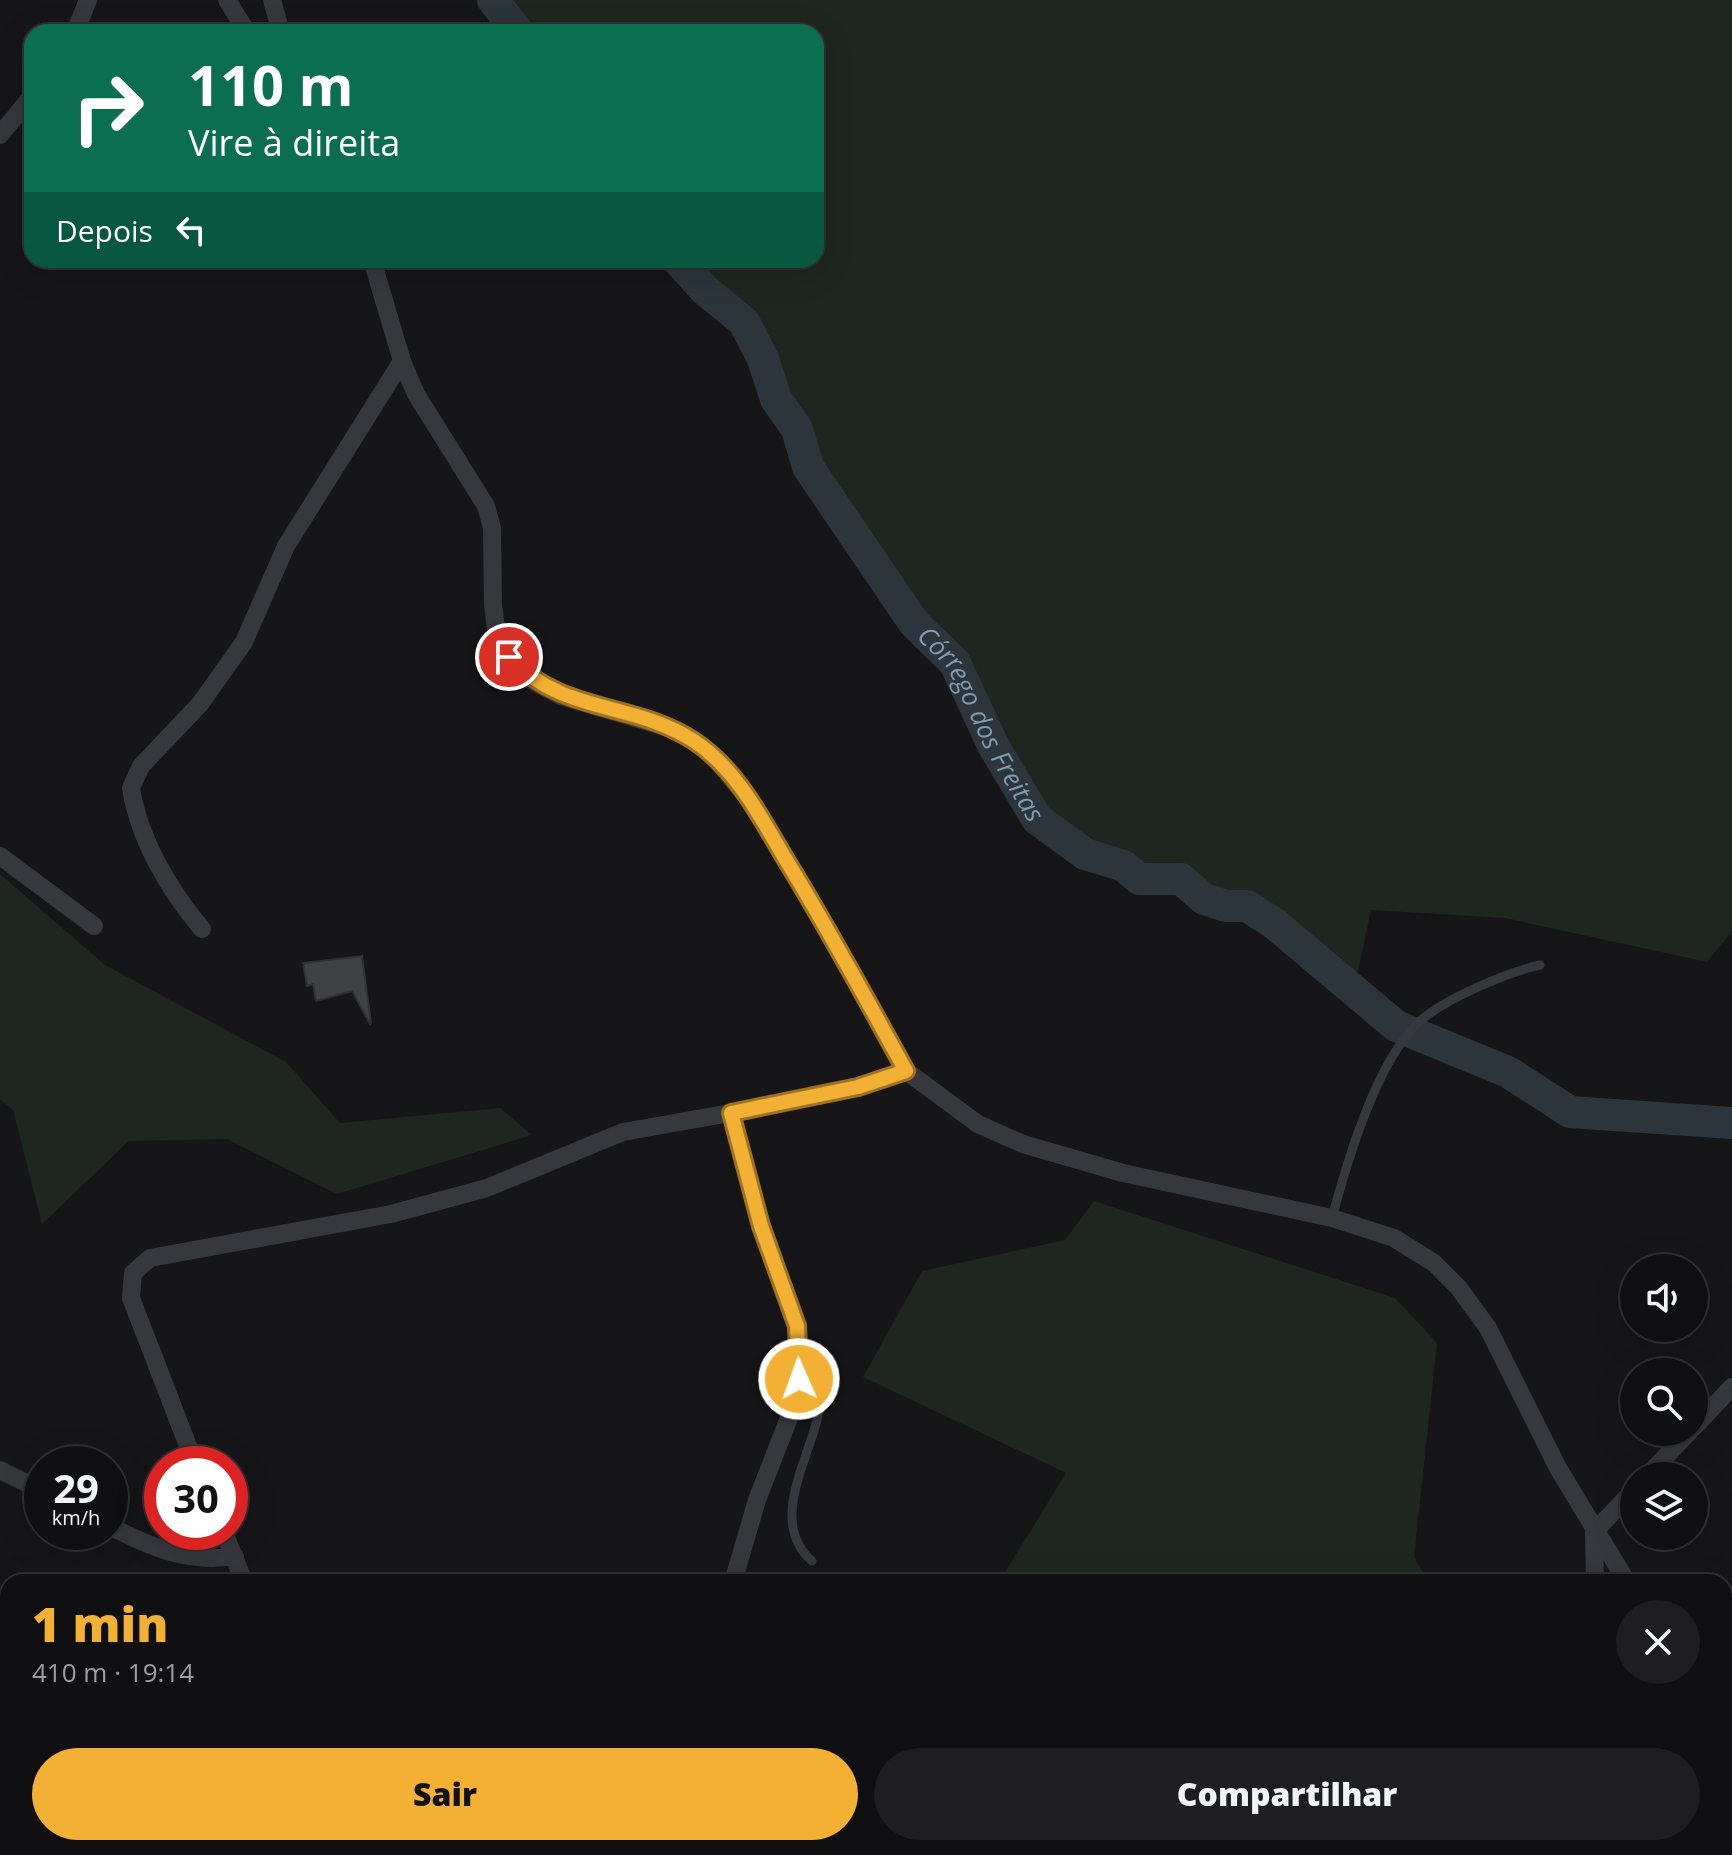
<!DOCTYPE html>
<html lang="pt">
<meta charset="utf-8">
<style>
body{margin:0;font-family:"Open Sans",sans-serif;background:#1e1e20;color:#f1f3f6;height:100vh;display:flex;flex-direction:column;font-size:30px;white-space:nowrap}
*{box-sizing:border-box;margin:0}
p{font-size:26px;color:#9c9d9f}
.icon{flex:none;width:44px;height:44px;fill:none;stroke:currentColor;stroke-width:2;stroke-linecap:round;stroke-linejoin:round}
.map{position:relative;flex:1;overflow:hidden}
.panel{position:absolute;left:0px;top:1574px;width:1732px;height:282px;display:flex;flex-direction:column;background:#101012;border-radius:24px 24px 0 0;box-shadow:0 8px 32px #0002,0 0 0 2px #303032}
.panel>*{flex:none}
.hud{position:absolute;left:24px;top:24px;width:800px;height:244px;border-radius:24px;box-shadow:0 8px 32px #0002,0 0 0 2px #303032;background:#0b6e4f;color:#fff;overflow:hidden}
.tools{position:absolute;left:1620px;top:1254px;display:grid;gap:16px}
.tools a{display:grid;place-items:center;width:88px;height:88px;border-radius:50%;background:#101012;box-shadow:0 8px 32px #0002,0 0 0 2px #303032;font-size:40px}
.speed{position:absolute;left:24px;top:1446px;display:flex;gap:16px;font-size:40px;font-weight:700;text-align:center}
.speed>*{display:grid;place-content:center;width:104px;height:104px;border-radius:50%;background:#101012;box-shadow:0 8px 32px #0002,0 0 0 2px #303032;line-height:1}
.speed small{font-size:20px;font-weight:400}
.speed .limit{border:12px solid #d22;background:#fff;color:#111}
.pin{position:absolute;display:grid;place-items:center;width:68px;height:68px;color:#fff;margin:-34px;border:4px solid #fff;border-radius:50%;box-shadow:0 2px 8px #0007}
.me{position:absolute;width:88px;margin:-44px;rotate:358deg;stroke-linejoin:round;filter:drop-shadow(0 0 6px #0008)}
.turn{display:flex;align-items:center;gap:28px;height:168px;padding:0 32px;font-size:36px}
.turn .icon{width:104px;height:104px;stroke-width:2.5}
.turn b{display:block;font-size:56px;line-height:68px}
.then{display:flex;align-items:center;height:76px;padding:0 32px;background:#0003;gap:16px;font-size:30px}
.round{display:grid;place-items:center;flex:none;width:84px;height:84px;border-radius:42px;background:#1e1e20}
.summary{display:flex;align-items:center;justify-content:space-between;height:136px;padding:0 32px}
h1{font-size:48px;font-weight:800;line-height:60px;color:#f2b134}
.button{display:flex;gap:16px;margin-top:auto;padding:16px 32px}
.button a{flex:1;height:92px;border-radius:48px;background:#f2b134;color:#111;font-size:32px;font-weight:800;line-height:92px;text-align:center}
.button a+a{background:#1e1e20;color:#f1f3f6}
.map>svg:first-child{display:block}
.green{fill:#1e261f}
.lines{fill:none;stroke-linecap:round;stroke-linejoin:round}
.river{stroke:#2c353c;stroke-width:32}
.building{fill:#404145;stroke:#303034;stroke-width:2}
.lane{stroke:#37383d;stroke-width:9}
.street{stroke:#37383d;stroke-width:18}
.route-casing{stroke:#9d7322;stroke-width:20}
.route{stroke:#f2b134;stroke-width:14}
.labels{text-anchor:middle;stroke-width:8;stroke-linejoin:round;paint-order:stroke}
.water-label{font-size:26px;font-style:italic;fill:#7f9bb3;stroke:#111113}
</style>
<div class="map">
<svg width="1732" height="1855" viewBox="0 0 1732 1855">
<rect width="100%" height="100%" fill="#161618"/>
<!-- green -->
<path class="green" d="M492,0H1732V931L1707,962L1505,918L1371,910L1354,990L1275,924L1247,906H1226L1204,899L1181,879L1124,866L1068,842L993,745L914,623L797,429L744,322L691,260H816V32H515Z
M0,874L105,965L286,1062L340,1123L500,1108L532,1135L337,1194L227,1139L129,1141L42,1224L13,1110L0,1099Z
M1094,1201L1395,1298L1437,1343L1414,1557L1429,1582H999L1066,1473L863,1377L922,1271L1065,1240Z
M901,1848H1512L1509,1855H899Z"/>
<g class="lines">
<!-- river -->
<g class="river">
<path d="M493,0L518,32"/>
<path id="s1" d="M678,260L705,290L744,322L763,359L776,399L797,429L808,467L914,623L955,663L993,745L1037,819L1085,854L1124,866L1139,879H1181L1204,899L1226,906H1247L1275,924L1396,1026L1508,1072L1570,1112L1732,1123"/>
</g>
</g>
<!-- building -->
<path class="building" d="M362,956L371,1023L370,1024L352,991L316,1001L313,984L307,986L303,963Z"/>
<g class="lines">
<!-- lane -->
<path class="lane" d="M1332,1218C1347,1162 1376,1062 1419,1022C1444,999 1506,973 1540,965
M803,1337C812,1356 821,1374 821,1396C819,1447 763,1518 812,1561"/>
<!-- street -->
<path class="street" d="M227,0L247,32
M272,0L281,32
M75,32L88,0
M0,135L32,96
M372,260L402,361L416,394L486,506L492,528L493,605L497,636L509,657L529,679L561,696L666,727L693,740L712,755L751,802L809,897L906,1071L978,1124L1023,1144L1123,1173L1332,1218L1394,1238L1434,1263L1458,1287L1488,1328L1558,1468L1627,1582
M0,856L94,926
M202,929C169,890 139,839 131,788L141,766L200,704L244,642L286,546L402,361
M731,1113L761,1226L797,1326L799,1365L794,1405L757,1500L733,1582
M1694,1427L1732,1387
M195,1464L131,1298L133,1273L150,1258L391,1214L487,1188L623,1132L759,1108L858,1087L906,1071
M0,1470L42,1491
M1647,1476L1689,1432
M110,1526C150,1547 189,1564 235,1556
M224,1532L244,1582
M1595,1582L1594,1532L1634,1490
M1724,1672L1732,1678
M1724,1819L1732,1808
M346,1848L349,1855
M602,1855L604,1848
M1535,1855L1538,1848
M1699,1855L1704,1848"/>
</g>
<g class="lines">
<defs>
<path id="route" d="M509,657C563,715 633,701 694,741C735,768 759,814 783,855C827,926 866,999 906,1071L858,1087L731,1113L761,1226L797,1326L799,1379"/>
</defs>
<!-- route casing -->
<use href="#route" class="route-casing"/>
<!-- route -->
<use href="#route" class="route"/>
</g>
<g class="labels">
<!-- water labels -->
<g class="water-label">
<text dy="9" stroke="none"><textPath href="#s1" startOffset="562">Córrego dos Freitas</textPath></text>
</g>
</g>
</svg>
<div class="tools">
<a><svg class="icon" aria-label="sound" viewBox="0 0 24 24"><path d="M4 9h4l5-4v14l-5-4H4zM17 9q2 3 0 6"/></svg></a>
<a><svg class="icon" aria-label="search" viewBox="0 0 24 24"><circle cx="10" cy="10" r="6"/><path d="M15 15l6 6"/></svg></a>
<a><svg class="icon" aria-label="layers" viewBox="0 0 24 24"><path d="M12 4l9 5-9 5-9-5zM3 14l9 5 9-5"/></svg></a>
</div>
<div class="speed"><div>29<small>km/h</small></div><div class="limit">30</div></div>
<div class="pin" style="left:509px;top:657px;background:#d93025"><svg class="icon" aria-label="arrive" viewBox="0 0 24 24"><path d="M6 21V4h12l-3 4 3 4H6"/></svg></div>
<svg class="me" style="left:799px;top:1379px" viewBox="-20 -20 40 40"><circle r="17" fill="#f2b134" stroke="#fff" stroke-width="3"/><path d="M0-11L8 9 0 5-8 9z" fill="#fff"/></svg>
<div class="hud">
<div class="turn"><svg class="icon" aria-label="right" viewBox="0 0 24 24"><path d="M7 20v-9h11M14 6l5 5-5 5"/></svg><div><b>110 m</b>Vire à direita</div></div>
<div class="then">Depois<svg class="icon" aria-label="left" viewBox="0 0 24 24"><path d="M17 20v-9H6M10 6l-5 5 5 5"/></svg></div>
</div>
<section class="panel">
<div class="summary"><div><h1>1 min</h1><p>410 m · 19:14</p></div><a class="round"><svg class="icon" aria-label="close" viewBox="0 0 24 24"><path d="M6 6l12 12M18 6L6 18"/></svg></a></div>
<div class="button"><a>Sair</a><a>Compartilhar</a></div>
</section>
</div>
